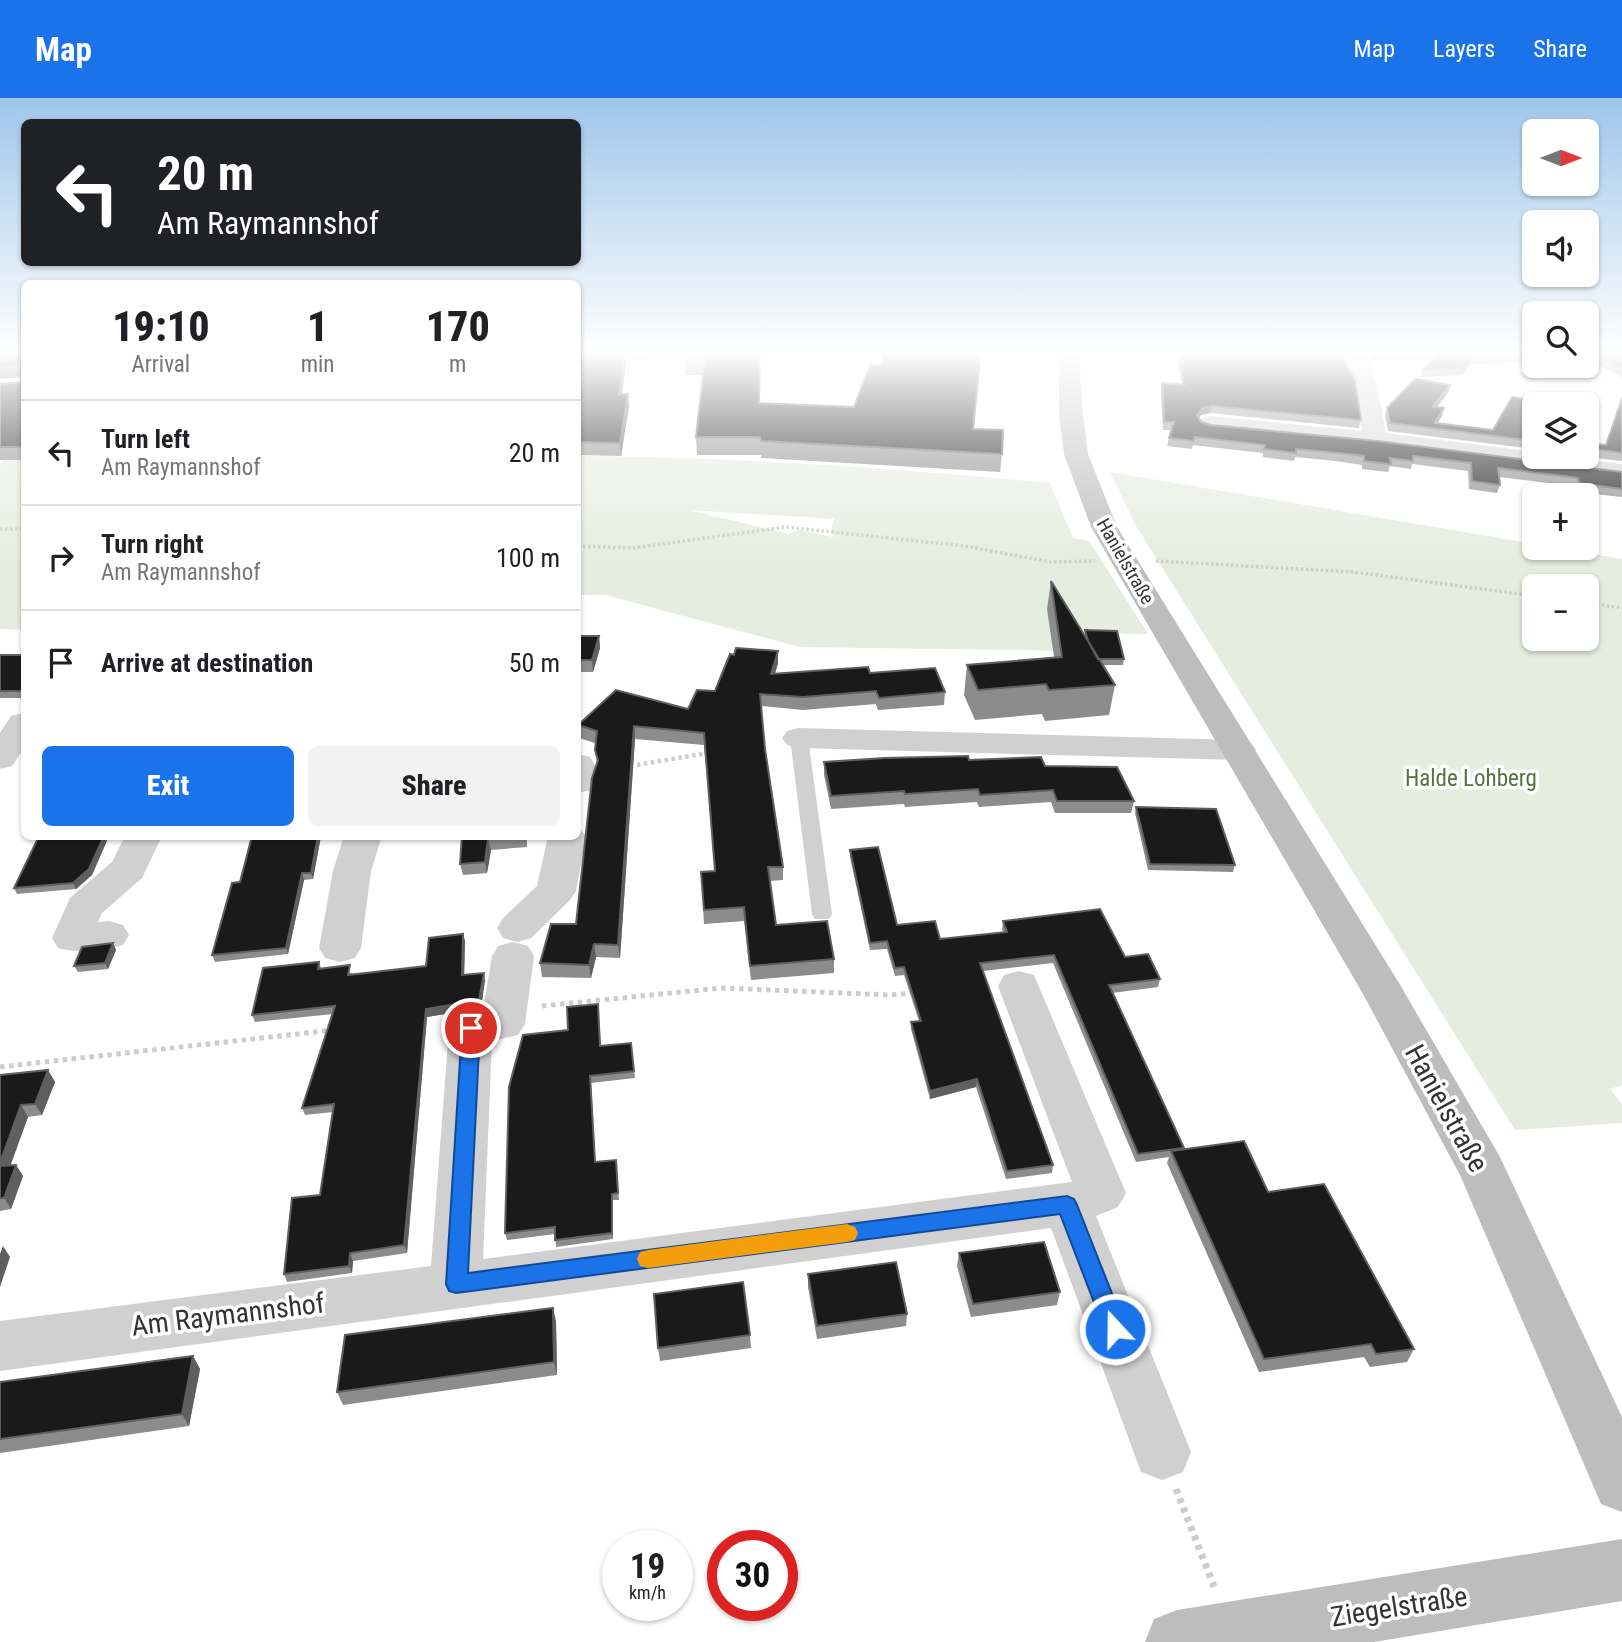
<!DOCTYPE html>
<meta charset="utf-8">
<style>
body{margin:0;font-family:"Roboto Condensed",sans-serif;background:#f2f2f2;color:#202124;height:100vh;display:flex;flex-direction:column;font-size:26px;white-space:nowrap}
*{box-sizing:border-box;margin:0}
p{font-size:23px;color:#757577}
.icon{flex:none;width:38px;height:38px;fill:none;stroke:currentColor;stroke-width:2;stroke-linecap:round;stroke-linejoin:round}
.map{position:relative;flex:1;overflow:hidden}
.panel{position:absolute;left:21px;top:182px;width:560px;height:560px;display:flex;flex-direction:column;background:#fff;border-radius:10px;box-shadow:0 2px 5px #0004}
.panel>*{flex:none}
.banner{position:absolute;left:21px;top:21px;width:560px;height:147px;border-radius:10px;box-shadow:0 2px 5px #0004;background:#202124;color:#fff;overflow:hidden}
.needle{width:46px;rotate:90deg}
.buttons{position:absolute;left:1522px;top:21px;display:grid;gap:14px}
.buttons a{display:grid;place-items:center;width:77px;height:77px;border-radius:10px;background:#fff;box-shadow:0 2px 5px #0004;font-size:35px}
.speed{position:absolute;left:602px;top:1432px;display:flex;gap:14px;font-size:35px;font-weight:700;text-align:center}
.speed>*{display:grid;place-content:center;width:91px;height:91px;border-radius:50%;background:#fff;box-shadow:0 2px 5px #0004;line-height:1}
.speed small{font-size:18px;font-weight:400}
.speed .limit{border:10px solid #d22;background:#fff;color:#111}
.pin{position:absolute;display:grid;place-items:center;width:60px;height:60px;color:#fff;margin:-30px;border:4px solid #fff;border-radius:50%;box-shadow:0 2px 7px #0007}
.me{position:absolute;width:77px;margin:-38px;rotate:339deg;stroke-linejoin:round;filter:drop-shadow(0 0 5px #0008)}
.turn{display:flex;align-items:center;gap:24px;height:147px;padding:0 21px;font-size:32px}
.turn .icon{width:91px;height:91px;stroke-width:2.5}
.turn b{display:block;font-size:49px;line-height:60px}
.eta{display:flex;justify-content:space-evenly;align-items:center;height:119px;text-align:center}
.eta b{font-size:42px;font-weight:800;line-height:49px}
.cta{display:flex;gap:14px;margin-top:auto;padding:14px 21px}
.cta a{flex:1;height:80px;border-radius:10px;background:#1a73e8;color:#fff;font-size:28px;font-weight:800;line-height:80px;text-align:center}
.cta a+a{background:#f2f2f2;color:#202124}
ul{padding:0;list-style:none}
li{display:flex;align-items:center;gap:21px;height:105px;padding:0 21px;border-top:2px solid #e0e0e0}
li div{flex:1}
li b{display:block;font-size:26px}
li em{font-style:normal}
header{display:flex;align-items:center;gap:42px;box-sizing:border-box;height:98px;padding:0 35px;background:#1a73e8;color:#fff}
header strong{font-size:33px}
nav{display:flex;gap:38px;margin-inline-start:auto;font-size:24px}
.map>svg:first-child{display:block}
.green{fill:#e6ecdf;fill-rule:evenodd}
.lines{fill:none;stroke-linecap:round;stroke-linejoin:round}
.path-far3{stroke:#cdcdcd;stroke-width:3.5;stroke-dasharray:2.5 2.5;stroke-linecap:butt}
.path-far2{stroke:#cdcdcd;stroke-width:4.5;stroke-dasharray:3.5 3.5;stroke-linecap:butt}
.path-far1{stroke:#cdcdcd;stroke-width:5;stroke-dasharray:4.5 4.5;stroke-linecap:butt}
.path{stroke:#cdcdcd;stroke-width:7;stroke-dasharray:5 5;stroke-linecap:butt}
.service{fill:#d0d0d0;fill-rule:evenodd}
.minor{fill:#d0d0d0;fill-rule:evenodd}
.secondary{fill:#bdbdbd;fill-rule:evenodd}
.wall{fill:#8c8c8c}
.shaded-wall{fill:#5f5f5f}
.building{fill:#1a1a1a;stroke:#5f5f5f;stroke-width:2}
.route{fill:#1a73e8;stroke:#114b97;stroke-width:2}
.slow{fill:#f59e0b}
.labels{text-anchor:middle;stroke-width:7;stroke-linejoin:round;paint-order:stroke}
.far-street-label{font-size:19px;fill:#333;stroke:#fff}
.park-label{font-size:23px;fill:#56703f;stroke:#fff}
.near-street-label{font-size:28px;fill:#333;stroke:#fff}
</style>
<header>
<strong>Map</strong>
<nav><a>Map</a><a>Layers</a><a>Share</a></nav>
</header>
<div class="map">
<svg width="1622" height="1544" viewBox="0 0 1622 1544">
<rect width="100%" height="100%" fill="#fff"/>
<!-- green -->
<path class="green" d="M578,358C735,359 893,370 1050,385L1073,440L1089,443L1148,536L1076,535L1081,553L800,549L605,497H578ZM689,412L834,421L831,433L833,439L799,432L789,436Z
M4,362H24V532L0,531V368Z
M1110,374L1535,446V450H1557L1622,461V987L1610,991L1622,1006V1025L1515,1032L1136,428ZM1535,488H1587V541H1535Z"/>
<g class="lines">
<!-- path-far3 -->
<path class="path-far3" d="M0,431H24
M578,448L632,450L786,429L964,448L1051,464L1095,463
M1156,463L1354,474L1535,498
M1587,505L1622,510"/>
<!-- path-far2 -->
<path class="path-far2" d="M630,668L708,655"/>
<!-- path-far1 -->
<path class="path-far1" d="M542,908L721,890L890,897L914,895
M0,969L333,932"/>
<!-- path -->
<path class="path" d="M1176,1391L1215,1491"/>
<!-- service -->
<path class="service" d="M799,635L808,640L832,816L829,821H815L812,816L790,640Z"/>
<!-- minor -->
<path class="minor" d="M578,255H695L692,259L685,261L578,264Z
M1346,255H1366L1377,288L1386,335L1535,354V359H1569L1622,366V380L1375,348L1210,332L1202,330L1198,325L1202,320L1210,318L1362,333L1355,288Z
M23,615L24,650L12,668L0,671V635L11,618Z
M799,630L1239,642L1251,645L1256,652L1251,659L1239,662L799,650L787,647L782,640L787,633Z
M578,656L590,659C598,670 599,679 591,692L578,695Z
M578,729L586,738L576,793L570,802L531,840L517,844L503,840L497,830L503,820L537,788L548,738H578Z
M125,738H162L142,780L102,815L98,824L109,823L123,827L129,837L123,847C102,853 79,856 58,850L52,840L70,800L112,764Z
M344,738H382L371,773L361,850L355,860L340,864L325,860L319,850L333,773Z
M513,844L528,848L534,858L525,926L518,937L492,943L483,1161L1072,1084L998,888L1004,877L1019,873L1034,877L1126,1095L1118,1109L1096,1118L1191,1354L1183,1374L1162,1382L1141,1374L1051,1130L0,1273V1223L431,1168L449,930L455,919L483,912L492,858L498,848Z"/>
<!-- secondary -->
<path class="secondary" d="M1059,255H1079L1083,317L1088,356L1117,429L1399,885L1500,1059L1622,1319V1414L1601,1406L1460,1077L1363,896L1091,429L1064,356L1059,317Z
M1622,1441V1503L1374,1544H1145L1154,1521L1177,1512Z"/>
</g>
<!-- wall -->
<path class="wall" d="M24,255V362H0V286L21,284Z
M578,255L626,266L622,296H628L629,308L621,358L578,357Z
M761,255L760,305L973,331L1002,356L1000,374L761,360V357H697L696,339L703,277H686L685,260Z
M1176,255H1347L1344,261L1361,322L1359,330L1210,315L1201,317L1199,320L1201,324L1211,327L1622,374V399L1575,394L1574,388L1499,379L1500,387L1497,395L1469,391L1468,373L1412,366L1411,371L1390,368L1388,374L1362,371V367L1336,363L1295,359L1294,363L1263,359V355L1193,347L1192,351L1167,348L1171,332H1163L1161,293L1162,285L1182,287Z
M1368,255H1535V268H1587V255H1622V279L1603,269L1527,273L1530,264L1471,266L1462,277L1421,279L1423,272L1432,262H1371Z
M1450,287L1448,295L1437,309L1444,310L1442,318L1437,325L1493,332L1535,306V351L1388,333L1385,318L1387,310Z
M1622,299V363L1587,359V345L1606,347Z
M1051,483L1085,538V532L1124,561L1123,567H1102L1115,587L1109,617L1045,623L1042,616L975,622L964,597L967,567L1054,559L1047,511Z
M578,538H599L600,550L593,574H578Z
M0,557H24V600H0Z
M778,565L775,576L870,575L945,594L944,607L878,612L876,606L803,612L761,608L765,651L783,769V782L770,783L776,827L834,861V875L751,882L744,823L704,826L701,774L715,773L704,647L635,641L620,860L596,859L591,880L542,879L540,865L576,826L597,665L595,652V645L579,640L578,627L688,611L715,593Z
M969,662L1045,668L1134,703L1131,715H1055L1051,704L979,709L977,704L905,709L904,706L831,711L824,677V664Z
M1136,709L1235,767L1233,774L1148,772L1135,715Z
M39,738H109L92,777L76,791L17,796L14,790Z
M252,738H321L313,781L304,782L288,856L215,864L212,857L240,784Z
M462,738H527V749L491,752L487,775L463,777L460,766Z
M850,752L897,827L940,841L1003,834L1002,831L1003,823L1125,859L1160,881L1158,889L1112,895L1184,1051L1268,1094L1414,1251L1407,1264L1370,1269L1364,1259L1259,1274L1167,1065L1169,1059L1136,1064L1053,865L983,873L1053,1067L1052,1075L1006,1081L976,989L930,1001L911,931V924L919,923L904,877L895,878L887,851L870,852L850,759Z
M463,836L465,843L464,877L485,882L481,910L427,919L407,1155L353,1163L352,1175L287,1184L284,1176L320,1097L333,1014L305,1017L302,1010L333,916L255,924L252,917L319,864L321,870L352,875V876L426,868Z
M113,845L116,852L108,871L78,874L74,868Z
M598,906L601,948L631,945L635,980L591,985L595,1064L617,1068L619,1102H613V1141L556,1149L555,1136L507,1142L505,1135L568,932Z
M48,972L55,984L42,1017L28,1019L10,1067H16L23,1078L11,1111L0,1113V977Z
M959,1155L1060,1194L1057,1207L971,1219L957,1168Z
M808,1176L907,1216L906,1228L817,1241L808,1189Z
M556,1223L557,1277L343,1307L337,1294Z
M750,1237L751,1250L660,1263L658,1250Z
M193,1258L200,1271L189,1328L0,1355V1284Z"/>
<!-- shaded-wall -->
<path class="shaded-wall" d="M625,255L626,266L620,308L619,296Z
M1473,258L1471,266L1462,277L1464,270Z
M21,267L24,279L0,281V269Z
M1450,287L1448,295L1431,316L1433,308Z
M628,296L629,308L621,358L620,345Z
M1212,308L1210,315L1201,317L1195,325L1197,317L1203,310Z
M1444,310L1442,318L1434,330L1435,325Z
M599,538L600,550L593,574L592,562Z
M778,553V565L771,589V576Z
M634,628L635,641L620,860L618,847Z
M104,738H109L92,777L76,791L73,785Z
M318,738H321L313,781L311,775Z
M488,741L491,752L487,775L485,764Z
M302,775L304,782L288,856L286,850Z
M463,836L465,843L464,884L462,877Z
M113,845L116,852L108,871L105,865Z
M594,846L596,859L591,880L589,867Z
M484,875L485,882L481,910L427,919L407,1155L404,1147L426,911Z
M48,972L55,984L42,1017L35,1006Z
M590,978L591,985L596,1071L595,1064Z
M977,981L976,989L930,1001V993Z
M21,1007L28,1019L6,1080L0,1070V1065Z
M16,1067L23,1078L11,1111L4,1100Z
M612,1096L613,1102V1141L612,1135Z
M3,1148L10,1159L0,1189V1156Z
M350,1155L353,1163L352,1175L349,1168Z
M553,1210L556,1223L557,1277L554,1264Z
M193,1258L200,1271L189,1328L182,1316Z"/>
<!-- building -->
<path class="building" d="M0,255H24V349H0V286L21,284V267L0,269Z
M578,255H625L619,296H628L620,345L578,344Z
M686,255H760L759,305L854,309L870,267H881L884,255H981L973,331L1003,332L1002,356L761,343L760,339H696L705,260H685Z
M1179,255H1341L1355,283L1361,322L1212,308L1203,310L1197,317L1201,324L1211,327L1377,343L1622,374V391L1579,385L1578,380L1498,370L1500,387L1472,383L1471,365L1413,358V363L1390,360L1391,366L1364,363V358L1339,355L1296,351V355L1264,351L1265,347L1195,339L1194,343L1169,340L1174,324H1164L1162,285L1184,287Z
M1418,255H1535V266H1529L1534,257L1473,258L1464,270L1423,272L1439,255Z
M1587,255H1622V270L1605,262L1587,263Z
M1415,281L1450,287L1433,308L1444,310L1435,325L1493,332L1512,299L1550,305L1535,306V343L1390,325L1387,310Z
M1622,300V355L1587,350V345L1606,347Z
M1051,483L1115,587L1049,592L1046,586L978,592L967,567L1062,559Z
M1085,532L1117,533L1124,561H1098L1088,543Z
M578,538H599L592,562H578Z
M736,550L778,553L771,576L868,569L870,575L935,570L945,594L879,600L876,593L803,599L760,596L765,651L783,769H768L776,827L827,823L834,861L750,868L744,809L704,812L701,774L715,773L704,635L634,628L618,847L594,846L589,867L540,865L551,826H576L592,680L598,662L595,652L597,633L578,627L616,592L688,611L697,592L715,593L730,556L734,557Z
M0,557H24V593H0Z
M968,658L969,662L1041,659L1045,668L1117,669L1134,703H1057L1053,692L980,697L978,691L905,696L904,693L831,698L824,664L885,660Z
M1136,709L1216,711L1235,767L1150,766Z
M39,738H104L89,771L73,785L14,790Z
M252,738H318L311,775H302L286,850L212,857L232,785L240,784Z
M462,738H513L488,741L485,764L460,766Z
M878,749L897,827L935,823L940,841L1007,834L1003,823L1100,811L1125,859L1148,856L1160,881L1109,887L1184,1050L1138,1056L1054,857L980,865L1053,1067L1007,1073L977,981L930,993L911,924L921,923L904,869L895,870L887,843L870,845L850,752Z
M463,836L462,877L484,875L479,902L426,911L404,1147L350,1155L349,1168L284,1176L292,1100L320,1097L334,1006L302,1010L335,908L252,917L263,870L319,864L318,871L350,867L348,877L426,868L429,840Z
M113,845L105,865L74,868L82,849Z
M598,906L600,948L631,945L634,973L590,978L595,1064L616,1062L618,1095L612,1096V1135L555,1142V1129L505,1135L509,989L523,937L568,932L567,909Z
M48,972L35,1006L21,1007L0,1065V977Z
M1244,1043L1268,1094L1324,1086L1414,1251L1376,1256L1371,1246L1264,1261L1171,1053Z
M16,1067L4,1100H0V1068Z
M1044,1144L1060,1194L973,1206L959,1155Z
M896,1164L907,1216L817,1228L808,1176Z
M743,1184L750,1237L658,1250L654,1196Z
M553,1210L554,1264L337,1294L345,1237Z
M193,1258L182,1316L0,1341V1284Z"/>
<!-- sky -->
<linearGradient id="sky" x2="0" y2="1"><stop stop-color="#9ec6ea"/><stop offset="0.54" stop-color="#fff"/><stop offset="1" stop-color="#fff" stop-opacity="0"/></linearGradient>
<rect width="1622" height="471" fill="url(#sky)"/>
<!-- route -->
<path class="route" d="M471,923L477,925L480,930L468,1175L1067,1098L1074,1101L1077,1107L1126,1231L1122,1238L1115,1241L1107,1238L1060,1116L456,1195L449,1193L446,1186L462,930L464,925Z"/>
<!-- slow -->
<path class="slow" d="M847,1126L855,1129L858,1135L855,1142L847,1144L648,1170L640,1168L637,1161L640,1154L648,1152Z"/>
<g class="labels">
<!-- far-street labels -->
<g class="far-street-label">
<text transform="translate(1126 463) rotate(60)" y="7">Hanielstraße</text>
</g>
<!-- park labels -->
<g class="park-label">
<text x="1471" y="688">Halde Lohberg</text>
</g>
<!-- near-street labels -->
<g class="near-street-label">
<text transform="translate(1447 1010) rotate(61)" y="10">Hanielstraße</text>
<text transform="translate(228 1216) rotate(-7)" y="10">Am Raymannshof</text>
<text transform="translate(1399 1508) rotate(-9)" y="10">Ziegelstraße</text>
</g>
</g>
</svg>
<div class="buttons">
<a><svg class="needle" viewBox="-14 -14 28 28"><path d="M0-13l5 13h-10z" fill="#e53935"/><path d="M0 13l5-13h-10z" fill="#757577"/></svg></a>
<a><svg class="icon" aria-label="sound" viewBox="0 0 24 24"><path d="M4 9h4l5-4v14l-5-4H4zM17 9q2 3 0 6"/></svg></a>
<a><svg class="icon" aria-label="search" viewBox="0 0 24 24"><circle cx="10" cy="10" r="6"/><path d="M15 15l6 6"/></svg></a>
<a><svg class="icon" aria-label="layers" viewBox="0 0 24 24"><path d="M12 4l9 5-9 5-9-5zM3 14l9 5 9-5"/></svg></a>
<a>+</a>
<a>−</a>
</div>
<div class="speed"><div>19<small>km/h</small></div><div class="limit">30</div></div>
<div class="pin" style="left:471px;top:930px;background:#d93025"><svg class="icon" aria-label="arrive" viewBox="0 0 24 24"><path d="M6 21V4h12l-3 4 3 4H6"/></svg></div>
<svg class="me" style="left:1115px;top:1231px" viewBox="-20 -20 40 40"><circle r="17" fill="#1a73e8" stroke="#fff" stroke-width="3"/><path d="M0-11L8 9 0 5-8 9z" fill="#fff"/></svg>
<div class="banner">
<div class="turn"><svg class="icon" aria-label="left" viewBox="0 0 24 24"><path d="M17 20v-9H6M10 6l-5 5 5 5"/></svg><div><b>20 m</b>Am Raymannshof</div></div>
</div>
<section class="panel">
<div class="eta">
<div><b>19:10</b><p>Arrival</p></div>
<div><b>1</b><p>min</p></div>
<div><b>170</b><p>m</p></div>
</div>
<ul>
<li><svg class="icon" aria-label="left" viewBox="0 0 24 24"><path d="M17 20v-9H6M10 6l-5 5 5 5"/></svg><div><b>Turn left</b><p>Am Raymannshof</p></div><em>20 m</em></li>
<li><svg class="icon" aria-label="right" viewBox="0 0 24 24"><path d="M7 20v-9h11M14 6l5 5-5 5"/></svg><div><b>Turn right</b><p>Am Raymannshof</p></div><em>100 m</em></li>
<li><svg class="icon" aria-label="arrive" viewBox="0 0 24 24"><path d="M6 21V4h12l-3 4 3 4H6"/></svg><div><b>Arrive at destination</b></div><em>50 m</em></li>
</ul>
<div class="cta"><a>Exit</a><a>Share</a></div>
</section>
</div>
